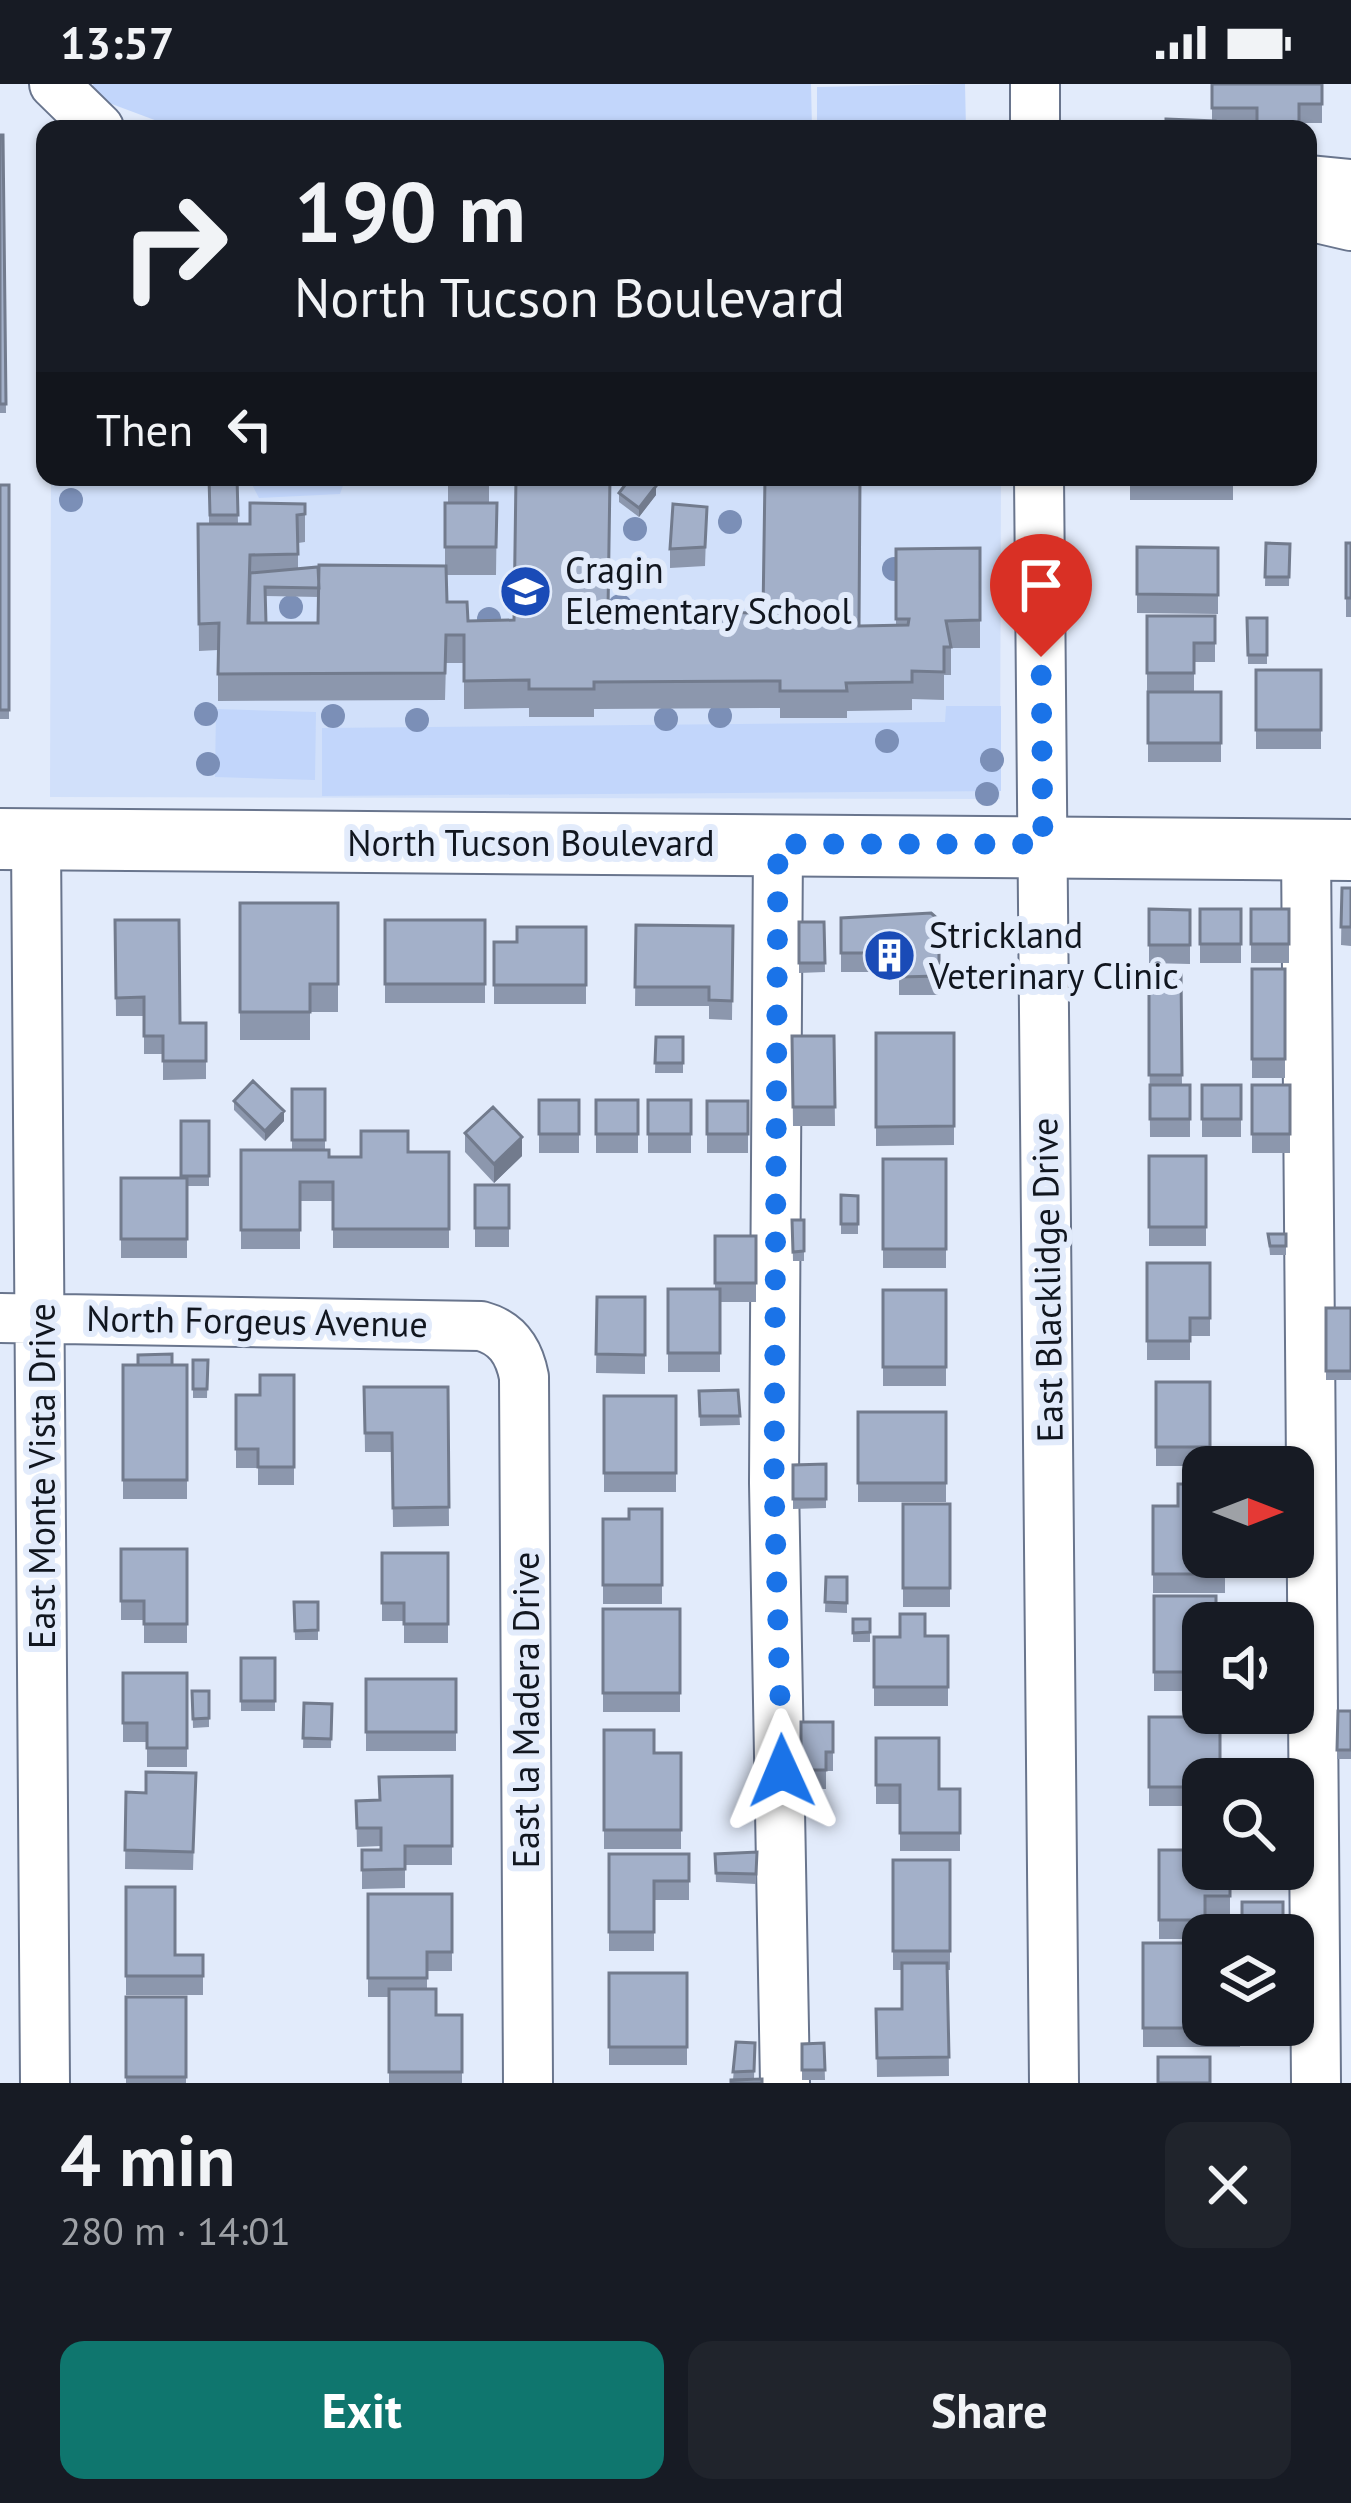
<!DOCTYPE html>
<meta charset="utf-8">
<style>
body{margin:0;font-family:"PT Sans",sans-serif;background:#20242c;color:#f1f3f6;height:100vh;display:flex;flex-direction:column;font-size:45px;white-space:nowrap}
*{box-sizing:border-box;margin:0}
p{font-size:39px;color:#9ea1a6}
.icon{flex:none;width:66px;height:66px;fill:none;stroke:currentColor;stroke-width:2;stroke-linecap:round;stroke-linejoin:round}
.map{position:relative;height:1999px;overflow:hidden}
.sheet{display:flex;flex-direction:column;background:#171b24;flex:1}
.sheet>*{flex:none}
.banner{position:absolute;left:36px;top:36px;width:1281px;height:366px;border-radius:24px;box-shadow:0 3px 9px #0004;background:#171b24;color:#f1f3f6;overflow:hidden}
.needle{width:78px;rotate:90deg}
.tools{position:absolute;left:1182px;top:1362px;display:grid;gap:24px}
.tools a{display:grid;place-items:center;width:132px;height:132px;border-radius:24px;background:#171b24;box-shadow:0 3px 9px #0004;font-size:60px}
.pin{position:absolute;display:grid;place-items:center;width:102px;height:102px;color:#fff;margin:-123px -51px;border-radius:50% 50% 50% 0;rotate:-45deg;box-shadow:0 0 12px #0007}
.pin .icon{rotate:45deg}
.me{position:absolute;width:132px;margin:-66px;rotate:359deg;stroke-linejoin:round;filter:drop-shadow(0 0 9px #0008)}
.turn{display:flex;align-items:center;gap:42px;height:252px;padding:0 60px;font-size:54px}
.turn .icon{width:156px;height:156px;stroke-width:2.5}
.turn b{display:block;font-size:84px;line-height:102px}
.then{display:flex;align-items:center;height:114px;padding:0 60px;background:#0003;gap:24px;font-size:45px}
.round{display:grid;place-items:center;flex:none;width:126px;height:126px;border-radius:24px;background:#20242c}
.head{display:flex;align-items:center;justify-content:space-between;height:204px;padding:0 60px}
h1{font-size:72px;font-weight:700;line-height:90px}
.cta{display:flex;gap:24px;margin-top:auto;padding:24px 60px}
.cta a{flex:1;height:138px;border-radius:24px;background:#0f766e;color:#fff;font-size:48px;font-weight:700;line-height:138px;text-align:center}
.cta a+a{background:#20242c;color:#f1f3f6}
.status{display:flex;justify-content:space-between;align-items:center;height:84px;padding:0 60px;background:#171b24;direction:ltr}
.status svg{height:33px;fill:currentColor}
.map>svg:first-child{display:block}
.built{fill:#d1e0fa}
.green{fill:#c2d6fb}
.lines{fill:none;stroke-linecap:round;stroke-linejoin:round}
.minor-casing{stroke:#69758d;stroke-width:52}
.major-casing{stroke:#69758d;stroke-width:64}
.minor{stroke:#fff;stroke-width:48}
.major{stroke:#fff;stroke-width:60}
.tree{fill:#7b8fb7}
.wall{fill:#8c97ad;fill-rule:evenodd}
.shaded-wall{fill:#727b8d}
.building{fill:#a3b0c9;stroke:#727b8d;stroke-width:3}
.route{stroke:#1a73e8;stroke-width:21;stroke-dasharray:0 37.8}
.labels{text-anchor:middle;stroke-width:12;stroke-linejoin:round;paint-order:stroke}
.poi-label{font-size:36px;fill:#11161f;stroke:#e2ebfb;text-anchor:start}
.street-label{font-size:36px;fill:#11161f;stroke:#e2ebfb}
</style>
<div class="status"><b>13:57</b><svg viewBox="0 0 49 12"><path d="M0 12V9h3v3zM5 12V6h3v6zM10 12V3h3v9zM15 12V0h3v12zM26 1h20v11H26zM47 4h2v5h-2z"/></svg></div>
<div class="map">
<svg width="1351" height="1999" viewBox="0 0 1351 1999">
<rect width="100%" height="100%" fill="#e2ebfb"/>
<!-- built -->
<path class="built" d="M51,393H1001L1000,715L50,713Z"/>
<!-- green -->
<path class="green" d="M93,0H811L812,45H275L266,36L168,41L93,13Z
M965,0L966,45H817V3Z
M248,393H346L340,410L259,414Z
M946,622H1001V707L322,712V644L945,638Z
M216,625L316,628L315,696L215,693Z"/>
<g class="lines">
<defs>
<path id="minor" d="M54,0L99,44
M1035,0V45
M1308,96L1351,100
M1308,132L1351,142
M1039,393L1054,1999
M36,756L45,1999
M778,760L774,1399L785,1999
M1306,765L1316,1999
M0,1234L481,1242C507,1249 519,1267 524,1293L528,1999"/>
<path id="major" d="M0,755L1351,766"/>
</defs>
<!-- minor casing -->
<use href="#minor" class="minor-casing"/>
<!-- major casing -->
<use href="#major" class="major-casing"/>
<!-- minor -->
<use href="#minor" class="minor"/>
<!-- major -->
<use href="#major" class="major"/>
</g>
<!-- trees -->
<g class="tree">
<circle cx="71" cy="416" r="12"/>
<circle cx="730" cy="438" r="12"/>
<circle cx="635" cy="445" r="12"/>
<circle cx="894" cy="485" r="12"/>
<circle cx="647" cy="486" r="12"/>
<circle cx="620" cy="522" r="12"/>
<circle cx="291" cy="523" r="12"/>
<circle cx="489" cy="535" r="12"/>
<circle cx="206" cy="630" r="12"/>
<circle cx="333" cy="632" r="12"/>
<circle cx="720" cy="632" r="12"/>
<circle cx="666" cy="635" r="12"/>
<circle cx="417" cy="636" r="12"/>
<circle cx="887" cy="657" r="12"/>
<circle cx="992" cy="676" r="12"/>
<circle cx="208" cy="680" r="12"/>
<circle cx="987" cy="710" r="12"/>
</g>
<!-- wall -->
<path class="wall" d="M1212,0H1322V39H1299V45L1215,43L1212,37Z
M0,51H3L6,329H0Z
M209,393H237L238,440H250L305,420V458L298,459V485L445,482V419H448V393H489V419H497L496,491H446L447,518L468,537L514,536L609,527L860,542L896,541V465L980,464V564H951V591H944V616L912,615V626L847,627V634H780V624L594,625V633H529V624L464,625V579H446L445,616L218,617V566L199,567L198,440H209ZM266,512L319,513L318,538L266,539Z
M1130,393H1233V416H1130Z
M0,401H9V635H0Z
M619,409L656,411L639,433L619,418Z
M707,423L705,482L670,484V465Z
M1266,459L1290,460L1289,502H1265Z
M1346,459H1351V533H1346Z
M1137,463L1218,464V530L1137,529Z
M1147,532H1215V578H1194V608H1147Z
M1247,534H1267V580H1248Z
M1256,586H1321V665H1256Z
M1148,608H1221V678H1148Z
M1342,804H1351V862L1341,861Z
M240,819H338V928H310V956H240Z
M1149,825L1190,826V880L1149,879Z
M1200,825H1241V879H1200Z
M1251,825H1289V879H1251Z
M841,834L939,836V911H899V888H841Z
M115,836L180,939H206V995L163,996V970H144V932H116Z
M385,836H485V919H385Z
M799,838H824L825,888L799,889Z
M636,841L733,842L732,936L709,935V922H635Z
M586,843V920H494V858H517Z
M1252,885H1285V994H1252Z
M1149,889H1181L1182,1001H1190V1053H1150Z
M876,949H954V1061L876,1062Z
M792,952H834L835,1042H793Z
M656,953H683V989H655Z
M1202,1001H1241V1053H1202Z
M1252,1001H1290V1069H1252Z
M292,1005H325V1066H292Z
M539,1016H579V1069H539Z
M596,1016H638V1069H596Z
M648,1016H691V1069H648Z
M234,1017L284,1037L265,1057L234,1026Z
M707,1017H748V1069H707Z
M181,1037H209V1102H187V1174H121V1094H181Z
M465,1049L522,1072L494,1099L465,1068Z
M241,1066L329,1073H361L408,1068H449V1164H333V1117H300V1165H241Z
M1149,1072H1206V1162H1149Z
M883,1075H946V1184H883Z
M475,1101H509V1163H475Z
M841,1111L858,1112V1150H841Z
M792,1136H804V1177H793Z
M1268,1150H1286V1171H1270Z
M715,1152H756V1218H720V1288H668V1205H715Z
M1147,1179H1210V1252H1190V1276H1147Z
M883,1206H946V1302H883Z
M597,1213H645V1290L596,1289Z
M1326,1224H1351V1296H1326Z
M193,1276H208L207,1314H193Z
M123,1281H187V1415H123Z
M294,1291V1401H258V1384H236V1311H260Z
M1156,1298H1210V1382H1156Z
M364,1303H448L449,1442L393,1443L392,1368H365Z
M738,1306L740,1341L700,1342L699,1307Z
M604,1312H676V1408H604Z
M858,1328H946V1418H858Z
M826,1380V1424L793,1425V1381Z
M903,1420H950V1523H903Z
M1153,1422L1225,1473V1509H1153Z
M662,1425V1520H603V1435H629Z
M121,1465H187V1559H144V1536H121Z
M382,1469H448V1559H404V1537H382Z
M826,1493H847V1529L825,1528Z
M1154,1512L1203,1539V1607H1154Z
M294,1518H318V1556H295Z
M603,1525H680V1628H603Z
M853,1535H870V1558H853Z
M948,1552V1622H874V1553Z
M241,1574H275V1627H241Z
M123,1589H187V1683H147V1658H123Z
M366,1595H456V1667H366Z
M192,1607H209V1643L193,1644Z
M304,1619L332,1620L331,1664H303Z
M1338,1627H1351V1675H1337Z
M1149,1633L1203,1695V1722H1149Z
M801,1638H833V1687H826V1705H801Z
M604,1646L654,1669H681V1765H604Z
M876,1654L939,1705H960V1767H900V1720H876Z
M196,1689L193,1786L125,1785L126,1708L146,1709Z
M452,1692V1781H405V1804L362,1805V1766H381V1762L357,1763L356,1717L379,1716Z
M1159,1766L1209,1789H1230V1831H1205V1851H1203V1855H1159Z
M757,1768L756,1800L716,1798L715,1770Z
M609,1770H689V1816H654V1867H609Z
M893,1776H950V1886H948L949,1992L877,1993L876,1925H902V1886H893Z
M126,1803L175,1871H203V1911H126Z
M368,1810H452V1887H427V1905L436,1931H462V1999H389V1913H368Z
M1143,1859L1240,1941V1963H1143Z
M609,1889H687V1981H609Z
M126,1913H186V1999H126Z
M736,1958L755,1959L754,1995L733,1996Z
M824,1959L825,1996H802V1960Z"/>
<!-- shaded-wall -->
<path class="shaded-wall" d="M656,402V411L639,433V424Z
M284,1027V1037L265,1057V1047Z
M522,1053V1072L494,1099V1080Z"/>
<!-- building -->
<path class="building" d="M1212,0H1322V20H1299V43H1257V24H1212Z
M1166,35L1215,37L1214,45H1166Z
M0,51H3L6,320H0Z
M209,393H237L238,431H210Z
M516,393H610L608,527L763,529L765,393H860L859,542L908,541L909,535H896V465L980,464V536L946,537L951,563H944V588L912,587V598L846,599L847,607H780V597L594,598V605H529V596L464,597V551H446L445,589L218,590L219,539L199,540L198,440H250V419L305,420V430L297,431L298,470L250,471L248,539H318L319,481L446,482L447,518H467L468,537L514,536Z
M631,393H644L656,402L639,424L619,409Z
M1130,393H1233V397H1130Z
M0,401H9V626H0Z
M445,419H497L496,463H445Z
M673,420L707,423L705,463L670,465Z
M1266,459L1290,460L1289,493H1265Z
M1346,459H1351V514H1346Z
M1137,463L1218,464V511L1137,510Z
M318,483L319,504L265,503L266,539H249L250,489Z
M1147,532H1215V559H1194V589H1147Z
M1247,534H1267V571H1248Z
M1256,586H1321V646H1256Z
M1148,608H1221V659H1148Z
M1342,804H1351V843H1341Z
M240,819H338V900H310V928H240Z
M1149,825L1190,826V861H1149Z
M1200,825H1241V860H1200Z
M1251,825H1289V860H1251Z
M931,829L939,836V892L899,893V869H841V834Z
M115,836H179L180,939H206V977H163V952H144V913L116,914Z
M385,836H485V900H385Z
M799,838H824L825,879H799Z
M636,841L733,842L732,917L709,916V903H635Z
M517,843H586V901H494V858H517Z
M1252,885H1285V975H1252Z
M1149,889H1181L1182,991H1149Z
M876,949H954V1042L876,1043Z
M792,952H834L835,1023H793Z
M656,953H683V979H655Z
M253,997L284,1027L265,1047L234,1017Z
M1150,1001H1190V1035H1150Z
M1202,1001H1241V1035H1202Z
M1252,1001H1290V1050H1252Z
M292,1005H325V1056H292Z
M539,1016H579V1050H539Z
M596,1016H638V1050H596Z
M648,1016H691V1050H648Z
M707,1017H748V1050H707Z
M493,1023L522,1053L494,1080L465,1049Z
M181,1037H209V1092H181Z
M361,1047H408V1068H449V1145H333V1098H300V1146H241V1066H329V1073H361Z
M1149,1072H1206V1143H1149Z
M883,1075H946V1165H883Z
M121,1094H187V1155H121Z
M475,1101H509V1144H475Z
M841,1111L858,1112V1140H841Z
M792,1136H804V1167L793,1168Z
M1268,1150H1286V1162H1270Z
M715,1152H756V1199H715Z
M1147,1179H1210V1234H1190V1257H1147Z
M668,1205H720V1269H668Z
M883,1206H946V1283H883Z
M597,1213H645V1271L596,1270Z
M1326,1224H1351V1287H1326Z
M172,1270V1281H138V1271Z
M193,1276H208L207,1305H193Z
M123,1281H187V1396H123Z
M260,1291H294V1383H258V1365H236V1311H260Z
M1156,1298H1210V1363H1156Z
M364,1303H448L449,1423L393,1424L392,1349H365Z
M738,1306L740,1332H700L699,1307Z
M604,1312H676V1389H604Z
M858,1328H946V1399H858Z
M826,1380V1415H793V1381Z
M1178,1400H1203V1473H1225V1490H1153V1422H1178Z
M903,1420H950V1504H903Z
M629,1425H662V1501H603V1435H629Z
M121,1465H187V1540H144V1517H121Z
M382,1469H448V1540H404V1519H382Z
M826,1493H847V1519L825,1518Z
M1154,1512H1216V1539H1203V1588H1154Z
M294,1518H318V1546L295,1547Z
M603,1525H680V1609H603Z
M900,1530H925V1552H948V1603H874V1553H900Z
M853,1535H870V1548L853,1549Z
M241,1574H275V1617H241Z
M123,1589H187V1664H147V1639H123Z
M366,1595H456V1648H366Z
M192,1607H209V1634L193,1635Z
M304,1619L332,1620L331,1655L303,1654Z
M1338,1627H1351V1666H1337Z
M1149,1633H1220V1695H1203V1703H1149Z
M801,1638H833V1668H826V1686H801Z
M604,1646H654V1669H681V1746H604Z
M876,1654H939V1705H960V1749H900V1701H876Z
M146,1688L196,1689L193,1768L125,1766L126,1708L146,1709Z
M452,1692V1762H405V1785L362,1786V1766H381V1744H357L356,1717L380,1716L379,1693Z
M1159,1766H1203V1785H1209V1789H1230V1812H1205V1836H1159Z
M757,1768L756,1790L716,1789L715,1770Z
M609,1770H689V1797H654V1848H609Z
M893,1776H950V1867H893Z
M126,1803H175V1871H203V1892H126Z
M368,1810H452V1868H427V1894H368Z
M1242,1818H1283V1851H1242Z
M1143,1859H1203V1941H1240V1944H1143Z
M902,1879H947L949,1973L877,1974L876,1925H902Z
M609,1889H687V1963H609Z
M389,1905H436V1931H462V1988H389Z
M126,1913H186V1993H126Z
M736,1958L755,1959L754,1987L733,1988Z
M824,1959L825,1986H802V1960Z
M1158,1973H1210V1999H1158Z
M762,1995V1999H731V1996Z"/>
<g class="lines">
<!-- route -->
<path class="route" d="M782,1687L774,1399L778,760H1043L1041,573"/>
</g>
<!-- icons -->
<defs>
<symbol id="school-disc" viewBox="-11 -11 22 22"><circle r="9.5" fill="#1a4bb7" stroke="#e2ebfb"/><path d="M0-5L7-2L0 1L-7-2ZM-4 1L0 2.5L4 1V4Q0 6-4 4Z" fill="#fff"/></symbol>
<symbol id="building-disc" viewBox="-11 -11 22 22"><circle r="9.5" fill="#1a4bb7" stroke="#e2ebfb"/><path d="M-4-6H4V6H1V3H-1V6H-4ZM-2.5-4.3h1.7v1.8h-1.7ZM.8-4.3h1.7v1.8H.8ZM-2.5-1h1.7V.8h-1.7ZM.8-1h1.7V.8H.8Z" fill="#fff"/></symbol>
</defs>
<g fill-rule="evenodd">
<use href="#school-disc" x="496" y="478" width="59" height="59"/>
<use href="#building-disc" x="860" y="842" width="59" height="59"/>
</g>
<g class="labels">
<!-- poi labels -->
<g class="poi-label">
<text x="565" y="499">Cragin<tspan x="565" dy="41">Elementary School</tspan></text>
<text x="929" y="864">Strickland<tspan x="929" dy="41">Veterinary Clinic</tspan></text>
</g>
<!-- street labels -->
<g class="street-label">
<text x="531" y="772">North Tucson Boulevard</text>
<text transform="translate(1047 1196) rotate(-91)" y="13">East Blacklidge Drive</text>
<text transform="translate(257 1237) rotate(1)" y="13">North Forgeus Avenue</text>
<text transform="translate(42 1392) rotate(-90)" y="13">East Monte Vista Drive</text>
<text transform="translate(526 1626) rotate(-90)" y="13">East la Madera Drive</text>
</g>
</g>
</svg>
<div class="tools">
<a><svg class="needle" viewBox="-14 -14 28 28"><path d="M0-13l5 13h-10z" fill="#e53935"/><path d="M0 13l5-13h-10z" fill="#9ea1a6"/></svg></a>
<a><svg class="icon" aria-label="sound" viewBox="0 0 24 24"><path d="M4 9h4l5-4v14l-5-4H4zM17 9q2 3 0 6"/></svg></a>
<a><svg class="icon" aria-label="search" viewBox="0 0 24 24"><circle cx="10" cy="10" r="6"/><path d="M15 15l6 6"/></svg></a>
<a><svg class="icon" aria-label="layers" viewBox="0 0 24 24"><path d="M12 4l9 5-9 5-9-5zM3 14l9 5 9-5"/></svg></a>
</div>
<div class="pin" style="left:1041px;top:573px;background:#d93025"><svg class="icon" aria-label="arrive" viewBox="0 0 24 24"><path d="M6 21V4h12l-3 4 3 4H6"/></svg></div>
<svg class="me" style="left:782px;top:1687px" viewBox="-20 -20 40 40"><path d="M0-17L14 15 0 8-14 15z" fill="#1a73e8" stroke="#fff" stroke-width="4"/></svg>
<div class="banner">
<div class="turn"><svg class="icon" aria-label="right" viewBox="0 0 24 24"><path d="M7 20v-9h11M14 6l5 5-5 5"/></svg><div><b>190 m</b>North Tucson Boulevard</div></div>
<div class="then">Then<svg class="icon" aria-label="left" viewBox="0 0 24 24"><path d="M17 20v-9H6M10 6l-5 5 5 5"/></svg></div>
</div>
</div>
<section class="sheet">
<div class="head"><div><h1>4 min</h1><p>280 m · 14:01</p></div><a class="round"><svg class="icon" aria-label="close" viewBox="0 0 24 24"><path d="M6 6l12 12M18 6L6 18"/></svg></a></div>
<div class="cta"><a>Exit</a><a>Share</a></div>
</section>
